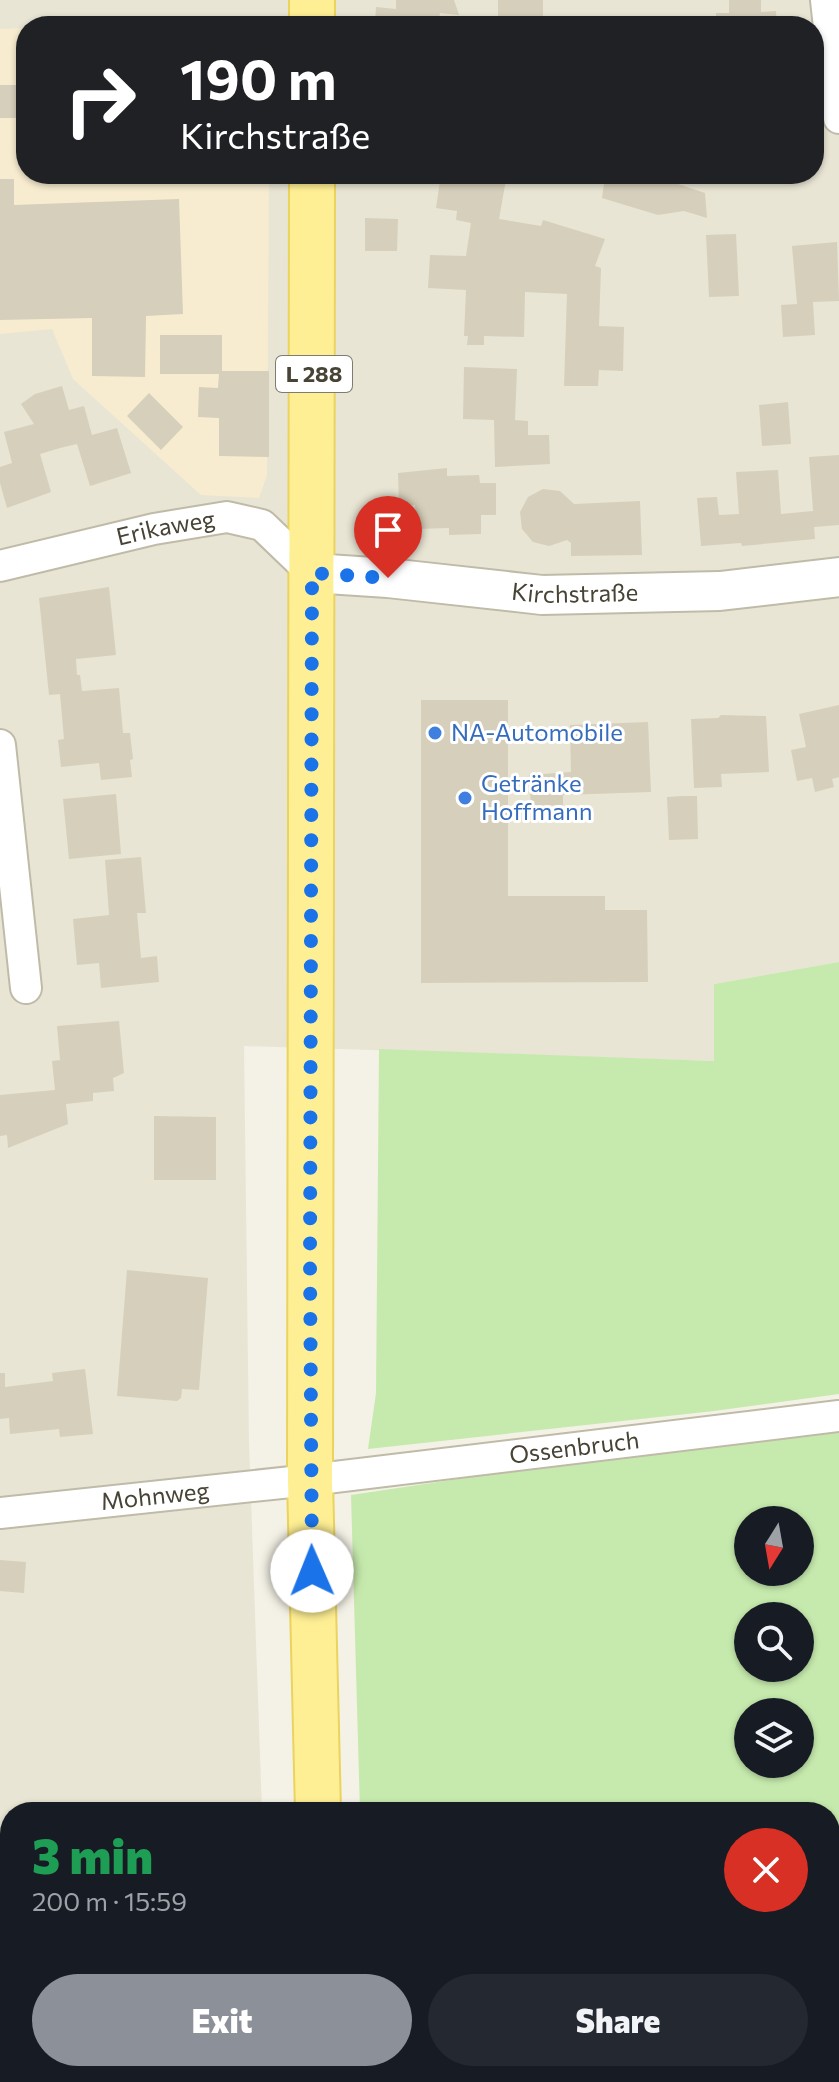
<!DOCTYPE html>
<meta charset="utf-8">
<style>
body{margin:0;font-family:Commissioner,sans-serif;background:#242831;color:#f1f3f6;height:100vh;display:flex;flex-direction:column;font-size:30px;white-space:nowrap}
*{box-sizing:border-box;margin:0}
p{font-size:26px;color:#9ea1a6}
.icon{flex:none;width:44px;height:44px;fill:none;stroke:currentColor;stroke-width:2;stroke-linecap:round;stroke-linejoin:round}
.map{position:relative;flex:1;overflow:hidden}
.side{position:absolute;left:0px;top:1802px;width:840px;height:280px;display:flex;flex-direction:column;background:#171b24;border-radius:32px 32px 0 0;box-shadow:0 2px 6px #0004}
.side>*{flex:none}
.hud{position:absolute;left:16px;top:16px;width:808px;height:168px;border-radius:32px;box-shadow:0 2px 6px #0004;background:#202124;color:#fff;overflow:hidden}
.needle{width:52px;rotate:191deg}
.buttons{position:absolute;left:734px;top:1506px;display:grid;gap:16px}
.buttons a{display:grid;place-items:center;width:80px;height:80px;border-radius:50%;background:#171b24;box-shadow:0 2px 6px #0004;font-size:40px}
.pin{position:absolute;display:grid;place-items:center;width:68px;height:68px;color:#fff;margin:-82px -34px;border-radius:50% 50% 50% 0;rotate:-45deg;box-shadow:0 0 8px #0007}
.pin .icon{rotate:45deg}
.me{position:absolute;width:88px;margin:-44px;rotate:359deg;stroke-linejoin:round;filter:drop-shadow(0 0 6px #0008)}
.turn{display:flex;align-items:center;gap:28px;height:168px;padding:0 32px;font-size:36px}
.turn .icon{width:104px;height:104px;stroke-width:2.5}
.turn b{display:block;font-size:56px;line-height:68px}
.round{display:grid;place-items:center;flex:none;width:84px;height:84px;border-radius:42px;background:#242831}
.summary{display:flex;align-items:center;justify-content:space-between;height:136px;padding:0 32px}
h1{font-size:48px;font-weight:800;line-height:60px;color:#1e9e55}
.button{display:flex;gap:16px;margin-top:auto;padding:16px 32px}
.button a{flex:1;height:92px;border-radius:48px;background:#8c9099;color:#fff;font-size:32px;font-weight:800;line-height:92px;text-align:center}
.button a+a{background:#242831;color:#f1f3f6}
.map>svg:first-child{display:block}
.residential{fill:#e8e5d4;fill-rule:evenodd}
.commercial{fill:#f7ecd0}
.green{fill:#c6eaad;fill-rule:evenodd}
.building{fill:#d6cfbb}
.lines{fill:none;stroke-linecap:round;stroke-linejoin:round}
.minor-casing{stroke:#c0bba8;stroke-width:34}
.tertiary-casing{stroke:#c0bba8;stroke-width:42}
.primary-casing{stroke:#ead35e;stroke-width:48}
.minor{stroke:#fff;stroke-width:30}
.tertiary{stroke:#fff;stroke-width:38}
.primary{stroke:#ffef94;stroke-width:44}
.route{stroke:#1a73e8;stroke-width:14;stroke-dasharray:0 25.2}
.shop-dot{fill:#3f7fe0;stroke:#fff;stroke-width:3}
.labels{text-anchor:middle;stroke-width:6;stroke-linejoin:round;paint-order:stroke}
.shield{fill:#fff;stroke:#7e7b72;stroke-width:2}
.shield-label{font-size:22px;font-weight:bold;fill:#474335}
.street-label{font-size:24px;fill:#474335;stroke:#fff}
.shop-label{font-size:24px;fill:#366cbe;stroke:#fff;text-anchor:start}
</style>
<div class="map">
<svg width="839" height="2082" viewBox="0 0 839 2082">
<rect width="100%" height="100%" fill="#f4f2e6"/>
<!-- residential -->
<path class="residential" d="M0,0H839V962L714,984V1061L244,1046L249,1443L262,1812H10V2072H272L273,2082H0ZM26,26H814V174H26Z"/>
<!-- commercial -->
<path class="commercial" d="M26,28V174H269L267,475L259,498L201,495L73,379L52,329L0,334V29Z"/>
<!-- green -->
<path class="green" d="M839,962V1394L714,1411L368,1449L376,1393L379,1049L714,1061V984Z
M839,1428V2082H370L369,2072H830V1812H360L351,1495L704,1442ZM748,1520H800V1572H748ZM748,1616H800V1668H748ZM748,1712H800V1764H748Z"/>
<!-- building -->
<path class="building" d="M396,0H454L459,15L440,13L438,26L375,24L376,7L396,9Z
M498,0H543V26H498Z
M729,0H761V12L776,11L777,26H716V13H729Z
M0,85H26V118H0Z
M441,174H507L499,219L541,226L543,220L605,239L595,266L601,268L599,326L624,327L623,371L599,370L598,386H564L567,294L525,292L524,337L484,336V345H467L468,336H464L466,290L428,288L430,255L466,256L471,223L456,220L457,211L436,208Z
M554,174H648L705,193L707,218L684,211L658,215L602,198L604,184Z
M0,179H14V205L179,199L183,314L146,316L145,377L92,376V318L0,320Z
M365,218L398,219L397,251H365Z
M736,234L739,296L709,297L706,235Z
M837,242L839,301L813,302L815,335L783,337L781,305L797,304L792,246Z
M160,335H222V371H269V457L219,456V418L198,417L199,387L218,388L219,374H160Z
M464,367L517,369L515,420L528,421V435H549L550,464L495,467L494,420L463,419Z
M62,386L69,410L84,406L92,435L117,428L131,473L90,486L77,444L60,448L40,454L51,492L7,508L0,483V467L12,463L4,432L34,424L21,404L35,394Z
M149,393L183,427L161,450L127,416Z
M788,402L791,444L762,446L759,405Z
M839,455V525L814,527L815,539L742,546L741,543L701,546L697,498L717,497L719,515L739,514L736,472L778,470L781,514L813,511L809,457Z
M447,468V476L479,475L480,483H496V515H481V534L449,535V528L416,529L415,505H399L398,473Z
M543,489L560,491L574,504L640,501L642,555L571,556V543L567,540L549,546L533,542L522,529L520,512L528,497Z
M109,587L116,655L76,659L77,675H80L82,691L119,688L123,733H130L133,759L130,760L132,777L101,780L99,763L61,767L58,740L64,739L60,694L49,695L39,598Z
M421,700H508V896H605V910H647L648,982L421,983Z
M839,705V777L832,779L834,787L815,792L812,778L797,781L791,750L806,747L799,714Z
M721,715L766,716L769,772L721,774L722,787L694,788L691,719L718,718Z
M648,722L651,792L563,795V805L531,806L529,775L571,772L570,725Z
M116,794L121,854L69,859L63,799Z
M682,796H697L698,839L669,840L667,797Z
M141,857L146,913H137L141,958L157,956L159,982L101,988L99,963L77,965L73,919L109,915L105,860Z
M119,1021L124,1073L113,1078L114,1091L93,1093V1101L66,1104L68,1124L8,1148L7,1135L0,1136V1095L55,1090L52,1061L60,1060L57,1026Z
M154,1116L216,1117V1180H154Z
M127,1270L208,1278L199,1390L182,1389L181,1398L177,1401L117,1396Z
M85,1369L93,1434L60,1437L59,1429L10,1434L9,1418L0,1419V1373H5V1387L53,1381L52,1373Z
M0,1560L26,1562L24,1593L0,1591Z
M73,2072H108V2082H73Z"/>
<g class="lines">
<defs>
<g id="minor">
<path d="M826,0L839,118"/>
<path id="s1" d="M0,566L154,529L227,517L262,525L312,573"/>
<path d="M0,745L26,988"/>
<path id="s2" d="M0,1513L310,1480L839,1416"/>
</g>
<g id="tertiary">
<path id="s3" d="M312,573L388,578L542,595L720,591L839,577"/>
</g>
<path id="primary" d="M312,0V26
M312,174L310,1480L318,1812
M325,2072V2082"/>
</defs>
<!-- minor casing -->
<use href="#minor" class="minor-casing"/>
<!-- tertiary casing -->
<use href="#tertiary" class="tertiary-casing"/>
<!-- primary casing -->
<use href="#primary" class="primary-casing"/>
<!-- minor -->
<use href="#minor" class="minor"/>
<!-- tertiary -->
<use href="#tertiary" class="tertiary"/>
<!-- primary -->
<use href="#primary" class="primary"/>
</g>
<g class="lines">
<!-- route -->
<path class="route" d="M312,1571L310,1262L312,573L388,578"/>
</g>
<!-- markers -->
<g class="shop-dot">
<circle cx="435" cy="733" r="8"/>
<circle cx="465" cy="798" r="8"/>
</g>
<g class="labels">
<!-- shield labels -->
<rect class="shield" x="276" y="356" width="76" height="36" rx="6"/>
<g class="shield-label">
<text x="314" y="382">L 288</text>
</g>
<!-- street labels -->
<g class="street-label">
<text dy="8" stroke="none"><textPath href="#s1" startOffset="170">Erikaweg</textPath></text>
<text dy="8" stroke="none"><textPath href="#s3" startOffset="264">Kirchstraße</textPath></text>
<text dy="8" stroke="none"><textPath href="#s2" startOffset="578">Ossenbruch</textPath></text>
<text dy="8" stroke="none"><textPath href="#s2" startOffset="156">Mohnweg</textPath></text>
</g>
<!-- shop labels -->
<g class="shop-label">
<text x="451" y="741">NA-Automobile</text>
<text x="481" y="792">Getränke<tspan x="481" dy="28">Hoffmann</tspan></text>
</g>
</g>
</svg>
<div class="buttons">
<a><svg class="needle" viewBox="-14 -14 28 28"><path d="M0-13l5 13h-10z" fill="#e53935"/><path d="M0 13l5-13h-10z" fill="#9ea1a6"/></svg></a>
<a><svg class="icon" aria-label="search" viewBox="0 0 24 24"><circle cx="10" cy="10" r="6"/><path d="M15 15l6 6"/></svg></a>
<a><svg class="icon" aria-label="layers" viewBox="0 0 24 24"><path d="M12 4l9 5-9 5-9-5zM3 14l9 5 9-5"/></svg></a>
</div>
<div class="pin" style="left:388px;top:578px;background:#d93025"><svg class="icon" aria-label="arrive" viewBox="0 0 24 24"><path d="M6 21V4h12l-3 4 3 4H6"/></svg></div>
<svg class="me" style="left:312px;top:1571px" viewBox="-20 -20 40 40"><circle r="19" fill="#fff"/><path d="M0-13L10 11 0 6-10 11z" fill="#1a73e8"/></svg>
<div class="hud">
<div class="turn"><svg class="icon" aria-label="right" viewBox="0 0 24 24"><path d="M7 20v-9h11M14 6l5 5-5 5"/></svg><div><b>190 m</b>Kirchstraße</div></div>
</div>
<section class="side">
<div class="summary"><div><h1>3 min</h1><p>200 m · 15:59</p></div><a class="round" style="background:#d93025;color:#fff"><svg class="icon" aria-label="close" viewBox="0 0 24 24"><path d="M6 6l12 12M18 6L6 18"/></svg></a></div>
<div class="button"><a>Exit</a><a>Share</a></div>
</section>
</div>
